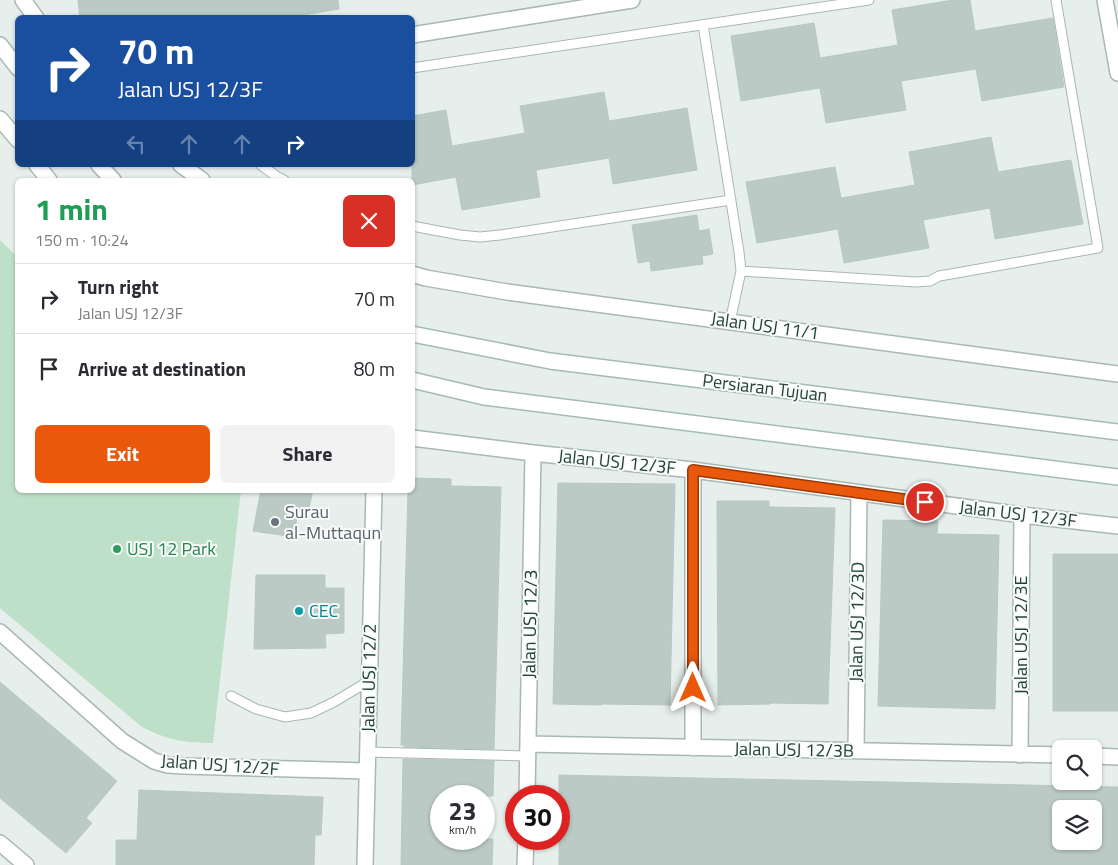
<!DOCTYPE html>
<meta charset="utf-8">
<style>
body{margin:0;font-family:"Titillium Web",sans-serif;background:#f2f2f3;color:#2b2b33;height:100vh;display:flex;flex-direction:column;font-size:19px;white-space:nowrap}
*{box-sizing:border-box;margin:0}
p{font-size:16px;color:#7c7c81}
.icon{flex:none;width:28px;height:28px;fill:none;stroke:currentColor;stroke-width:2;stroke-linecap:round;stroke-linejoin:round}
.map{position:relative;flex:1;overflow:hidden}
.panel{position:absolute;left:15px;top:178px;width:400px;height:315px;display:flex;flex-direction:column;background:#fff;border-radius:8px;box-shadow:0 1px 4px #0004}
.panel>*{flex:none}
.banner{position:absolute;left:15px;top:15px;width:400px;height:152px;border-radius:8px;box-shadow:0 1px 4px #0004;background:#1a4fa0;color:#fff;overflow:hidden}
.fabs{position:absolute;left:1052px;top:740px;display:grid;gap:10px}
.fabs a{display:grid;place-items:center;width:50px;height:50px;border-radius:8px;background:#fff;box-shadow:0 1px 4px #0004;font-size:25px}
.speed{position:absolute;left:430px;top:785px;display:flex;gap:10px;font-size:25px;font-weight:700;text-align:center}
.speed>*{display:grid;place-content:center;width:65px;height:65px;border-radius:50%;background:#fff;box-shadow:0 1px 4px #0004;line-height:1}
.speed small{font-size:12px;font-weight:400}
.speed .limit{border:8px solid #d22;background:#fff;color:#111}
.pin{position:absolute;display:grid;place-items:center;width:42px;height:42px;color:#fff;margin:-21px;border:2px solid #fff;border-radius:50%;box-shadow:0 1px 5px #0007}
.me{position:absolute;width:55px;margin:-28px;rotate:0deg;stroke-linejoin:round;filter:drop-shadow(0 0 4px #0008)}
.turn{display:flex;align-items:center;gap:18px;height:105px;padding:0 20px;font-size:22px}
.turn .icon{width:65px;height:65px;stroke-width:2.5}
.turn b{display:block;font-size:35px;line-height:42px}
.lanes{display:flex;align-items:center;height:48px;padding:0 20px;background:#0003;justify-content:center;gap:25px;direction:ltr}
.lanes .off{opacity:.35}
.round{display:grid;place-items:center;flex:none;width:52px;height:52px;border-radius:8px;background:#f2f2f3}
.headline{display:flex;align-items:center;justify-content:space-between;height:85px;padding:0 20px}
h1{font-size:30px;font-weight:700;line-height:38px;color:#1e9e55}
.cta{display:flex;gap:10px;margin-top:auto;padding:10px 20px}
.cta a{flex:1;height:58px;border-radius:8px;background:#ea580c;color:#fff;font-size:20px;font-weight:700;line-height:58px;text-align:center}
.cta a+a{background:#f2f2f3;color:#2b2b33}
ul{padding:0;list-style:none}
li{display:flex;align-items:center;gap:15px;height:70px;padding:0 20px;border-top:1px solid #e1e1e2}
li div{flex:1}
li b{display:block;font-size:19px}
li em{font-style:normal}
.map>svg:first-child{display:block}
.green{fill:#bfe0c8}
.building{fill:#bbcac4;stroke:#b8c9c2;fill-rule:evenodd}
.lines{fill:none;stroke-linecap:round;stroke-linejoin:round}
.service-casing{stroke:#a8b8b2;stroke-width:11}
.minor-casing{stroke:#a8b8b2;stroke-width:18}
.secondary-casing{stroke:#a4bbb3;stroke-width:18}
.service{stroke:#fff;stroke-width:9}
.minor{stroke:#fff;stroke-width:15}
.secondary{stroke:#fff;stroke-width:15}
.route-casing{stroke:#983908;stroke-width:12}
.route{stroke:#ea580c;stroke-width:9}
.worship-dot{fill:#6b7280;stroke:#f7fbf9;stroke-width:2}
.leisure-dot{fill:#2e9e5b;stroke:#f7fbf9;stroke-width:2}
.culture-dot{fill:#0f9aa8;stroke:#f7fbf9;stroke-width:2}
.labels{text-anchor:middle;stroke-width:4;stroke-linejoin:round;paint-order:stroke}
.street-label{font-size:18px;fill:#24423a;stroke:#f7fbf9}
.worship-label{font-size:18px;fill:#5b616d;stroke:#f7fbf9;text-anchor:start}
.leisure-label{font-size:18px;fill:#27864d;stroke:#f7fbf9;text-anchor:start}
.culture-label{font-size:18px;fill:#0d838f;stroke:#f7fbf9;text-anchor:start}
</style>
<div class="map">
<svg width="1118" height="865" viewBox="0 0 1118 865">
<rect width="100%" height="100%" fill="#e6efeb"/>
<!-- green -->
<path class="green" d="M0,240L17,257L18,490H241L213,743C185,743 167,740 142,727L0,608Z"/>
<!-- building -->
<path class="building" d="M78,0H338L339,9L286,18H80Z
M953,0H970L975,31L1053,18L1064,87L982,101L976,69L901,81L906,110L826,123L820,88L741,101L731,36L814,23L820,58L898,45L892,10Z
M604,92L609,121L687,108L697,170L613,184L609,158L536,170L540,197L462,210L456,177L412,185V116L446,110L452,146L525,133L520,106Z
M991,137L998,172L1071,160L1083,224L995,239L990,208L923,220L929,248L844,263L838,229L757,243L746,182L835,167L841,198L915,185L909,152Z
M697,215L699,231L709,229L713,254L702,256L703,264L651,271L650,261L638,263L632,225Z
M412,478L451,479V486L501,487L494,749L404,747V745H401L408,490H412Z
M558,483L675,484L670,705L601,704V705L553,704Z
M261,490H313L308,512L298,510L294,537L253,531Z
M717,501H769V507L835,508L828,704L770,703V704L718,705Z
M883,520L938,521L937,534L999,535L995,709L878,706Z
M1053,554H1118V711H1053Z
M256,575H325V588H344V633L325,634L326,648L254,649Z
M0,682L117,781L86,818L92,823L66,853L0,798Z
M403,759L494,761L493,796H441V839H493L492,865H401Z
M559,775L1118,787V865H559ZM1061,809H1094V845L1061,844Z
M139,790L323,797L321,835H315L314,865H116V840H137Z"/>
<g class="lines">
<defs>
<path id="service" d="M703,25L739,252L741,271L730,322
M412,68L869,0
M261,165L276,176L284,180
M412,226L460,235L480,237L500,235L731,200
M741,271L915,282L930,281L939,276L951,274L1098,248L1056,0
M231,696L256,709L285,717L311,713L334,702L369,681
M367,752L527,756"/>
<path id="minor" d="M23,0L36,18
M1105,0L1118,73
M412,35L632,0
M181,165L202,180
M412,274L426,278L507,292L1118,374
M412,438L533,453L693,470L1022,515L1118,526
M693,470V748
M0,632L122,741L154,761L168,765L183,766L367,771
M528,744L1061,755
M856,751L859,493
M1020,755L1022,515
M1094,756L1118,757
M527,796L533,453
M0,843L26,865
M365,865L374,490
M525,865L526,839"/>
<path id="secondary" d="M0,45L18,68
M0,119L18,140
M37,165L49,180
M99,165L113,180
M412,334L550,361L1118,432
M412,380L484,397L1118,477"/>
</defs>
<!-- service casing -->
<use href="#service" class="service-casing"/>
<!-- minor casing -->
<use href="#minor" class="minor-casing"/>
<!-- secondary casing -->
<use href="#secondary" class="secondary-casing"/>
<!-- service -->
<use href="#service" class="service"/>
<!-- minor -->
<use href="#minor" class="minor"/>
<!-- secondary -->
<use href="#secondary" class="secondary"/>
</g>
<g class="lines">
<defs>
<path id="route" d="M693,688V470L925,502"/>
</defs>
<!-- route casing -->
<use href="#route" class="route-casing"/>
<!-- route -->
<use href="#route" class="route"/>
</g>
<!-- markers -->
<circle class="worship-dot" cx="275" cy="522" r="5"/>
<circle class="leisure-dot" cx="117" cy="549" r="5"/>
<circle class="culture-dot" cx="299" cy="611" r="5"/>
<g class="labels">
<!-- street labels -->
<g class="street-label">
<text transform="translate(765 326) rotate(8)" y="6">Jalan USJ 11/1</text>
<text transform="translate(765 388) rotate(7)" y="6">Persiaran Tujuan</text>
<text transform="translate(617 462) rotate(6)" y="6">Jalan USJ 12/3F</text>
<text transform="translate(1018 514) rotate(7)" y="6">Jalan USJ 12/3F</text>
<text transform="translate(857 622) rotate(-89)" y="6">Jalan USJ 12/3D</text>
<text transform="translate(530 624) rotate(-89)" y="6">Jalan USJ 12/3</text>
<text transform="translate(1021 635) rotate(-90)" y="6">Jalan USJ 12/3E</text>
<text transform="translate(369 678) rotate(-89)" y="6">Jalan USJ 12/2</text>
<text transform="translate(794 750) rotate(1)" y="6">Jalan USJ 12/3B</text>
<text transform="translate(220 765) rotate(4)" y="6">Jalan USJ 12/2F</text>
</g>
<!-- worship labels -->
<g class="worship-label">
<text x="285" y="518">Surau<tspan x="285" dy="21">al-Muttaqun</tspan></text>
</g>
<!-- leisure labels -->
<g class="leisure-label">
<text x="127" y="555">USJ 12 Park</text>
</g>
<!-- culture labels -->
<g class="culture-label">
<text x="309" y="617">CEC</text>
</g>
</g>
</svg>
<div class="fabs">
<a><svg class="icon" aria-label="search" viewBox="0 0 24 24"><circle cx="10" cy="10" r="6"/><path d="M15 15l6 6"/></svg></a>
<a><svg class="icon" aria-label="layers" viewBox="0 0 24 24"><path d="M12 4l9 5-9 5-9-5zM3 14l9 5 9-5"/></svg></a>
</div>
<div class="speed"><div>23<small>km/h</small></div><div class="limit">30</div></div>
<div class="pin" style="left:925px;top:502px;background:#d93025"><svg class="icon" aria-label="arrive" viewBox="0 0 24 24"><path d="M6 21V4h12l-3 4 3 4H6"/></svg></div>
<svg class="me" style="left:693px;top:688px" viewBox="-20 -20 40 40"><path d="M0-17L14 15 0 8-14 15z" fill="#ea580c" stroke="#fff" stroke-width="4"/></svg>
<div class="banner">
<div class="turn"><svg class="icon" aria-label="right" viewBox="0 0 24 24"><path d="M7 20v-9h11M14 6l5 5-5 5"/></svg><div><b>70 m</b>Jalan USJ 12/3F</div></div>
<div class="lanes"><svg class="icon off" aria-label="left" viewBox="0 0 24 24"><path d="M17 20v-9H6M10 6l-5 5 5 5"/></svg><svg class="icon off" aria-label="ahead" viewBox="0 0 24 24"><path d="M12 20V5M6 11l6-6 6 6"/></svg><svg class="icon off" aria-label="ahead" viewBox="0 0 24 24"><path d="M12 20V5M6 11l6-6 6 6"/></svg><svg class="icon" aria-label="right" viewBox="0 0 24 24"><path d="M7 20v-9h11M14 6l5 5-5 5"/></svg></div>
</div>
<section class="panel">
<div class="headline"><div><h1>1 min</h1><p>150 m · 10:24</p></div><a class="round" style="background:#d93025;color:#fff"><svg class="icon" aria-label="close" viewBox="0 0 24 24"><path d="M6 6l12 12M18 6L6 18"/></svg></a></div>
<ul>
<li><svg class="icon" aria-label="right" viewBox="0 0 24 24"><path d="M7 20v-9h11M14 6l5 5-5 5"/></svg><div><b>Turn right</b><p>Jalan USJ 12/3F</p></div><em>70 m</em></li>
<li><svg class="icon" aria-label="arrive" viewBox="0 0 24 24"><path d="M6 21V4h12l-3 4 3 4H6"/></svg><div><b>Arrive at destination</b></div><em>80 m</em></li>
</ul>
<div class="cta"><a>Exit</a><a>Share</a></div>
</section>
</div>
